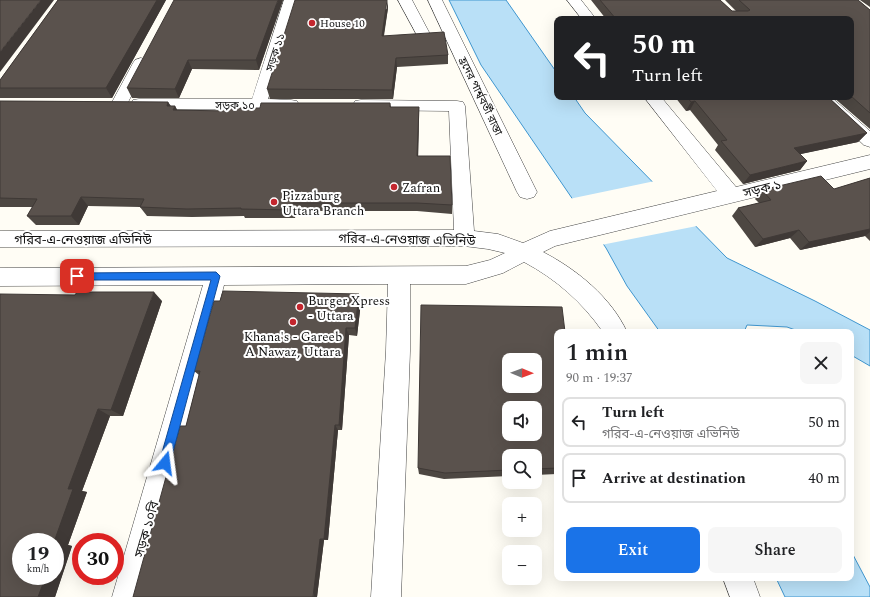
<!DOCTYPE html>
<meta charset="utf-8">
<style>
body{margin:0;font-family:Spectral,"Noto Sans Bengali",serif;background:#f6f6f6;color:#202124;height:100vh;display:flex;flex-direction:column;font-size:15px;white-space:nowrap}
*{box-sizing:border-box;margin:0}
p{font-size:13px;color:#757577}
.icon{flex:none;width:22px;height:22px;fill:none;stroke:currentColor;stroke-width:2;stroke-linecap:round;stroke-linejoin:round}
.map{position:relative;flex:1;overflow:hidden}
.sheet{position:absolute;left:554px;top:329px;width:300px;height:252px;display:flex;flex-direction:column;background:#fff;border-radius:8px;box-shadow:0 4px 16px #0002}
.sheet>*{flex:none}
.hud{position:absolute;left:554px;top:16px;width:300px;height:84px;border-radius:8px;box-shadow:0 4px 16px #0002;background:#202124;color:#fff;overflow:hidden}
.needle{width:26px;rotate:91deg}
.buttons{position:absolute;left:502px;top:353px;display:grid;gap:8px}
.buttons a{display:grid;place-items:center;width:40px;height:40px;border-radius:8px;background:#fff;box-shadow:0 4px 16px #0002;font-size:20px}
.speed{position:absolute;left:12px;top:533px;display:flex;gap:8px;font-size:20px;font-weight:700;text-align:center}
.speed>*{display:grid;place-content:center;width:52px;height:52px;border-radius:50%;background:#fff;box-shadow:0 4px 16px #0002;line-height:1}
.speed small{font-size:10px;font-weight:400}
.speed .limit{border:6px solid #d22;background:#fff;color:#111}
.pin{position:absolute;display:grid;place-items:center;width:34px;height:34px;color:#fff;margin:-17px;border-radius:8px;box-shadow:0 2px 6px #0006}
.me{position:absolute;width:44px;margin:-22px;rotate:16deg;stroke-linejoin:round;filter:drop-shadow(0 0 3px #0008)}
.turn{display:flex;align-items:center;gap:14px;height:84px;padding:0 12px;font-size:18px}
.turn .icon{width:52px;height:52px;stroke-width:2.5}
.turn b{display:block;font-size:28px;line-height:34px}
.round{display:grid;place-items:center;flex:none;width:42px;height:42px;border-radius:8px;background:#f6f6f6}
.summary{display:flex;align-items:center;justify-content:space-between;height:68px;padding:0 12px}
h1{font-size:24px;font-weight:600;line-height:30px}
.primary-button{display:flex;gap:8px;margin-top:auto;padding:8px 12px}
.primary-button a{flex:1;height:46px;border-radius:8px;background:#1a73e8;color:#fff;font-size:16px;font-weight:600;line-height:46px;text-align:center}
.primary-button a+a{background:#f6f6f6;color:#202124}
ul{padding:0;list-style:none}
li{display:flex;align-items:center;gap:12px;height:50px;margin:0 8px 6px;padding:0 4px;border:2px solid #e0e0e0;border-radius:8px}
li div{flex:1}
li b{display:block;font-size:15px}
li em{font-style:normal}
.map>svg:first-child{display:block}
.water{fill:#b9e0f7;stroke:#3f96cf}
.pier{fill:#fffdf5}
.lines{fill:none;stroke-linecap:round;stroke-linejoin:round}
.minor-casing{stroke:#444;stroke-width:1}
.minor{fill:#fff;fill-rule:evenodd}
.wall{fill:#4d4742}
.shaded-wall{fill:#3f3936}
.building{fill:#5a524d;stroke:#3f3936;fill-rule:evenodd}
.route{fill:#1a73e8;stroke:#114b97}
.poi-dot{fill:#c4262e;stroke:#fff;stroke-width:1.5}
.labels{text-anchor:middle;stroke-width:4;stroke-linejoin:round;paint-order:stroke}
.far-poi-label{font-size:11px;fill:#111;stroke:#fff;text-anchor:start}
.far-street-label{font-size:11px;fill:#111;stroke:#fff}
.poi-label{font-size:13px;fill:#111;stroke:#fff;text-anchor:start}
.street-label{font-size:13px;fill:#111;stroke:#fff}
</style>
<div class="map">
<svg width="870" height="597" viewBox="0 0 870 597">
<rect width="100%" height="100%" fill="#fffdf5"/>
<!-- water -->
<path class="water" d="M449,0H506L557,73V97H574L585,113L727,258L815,301L870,330V366L851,355V332H801L787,327L747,325L744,332H660L627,286L606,248L481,65Z
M851,551L870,587V597H785L776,578H851Z"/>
<!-- pier -->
<path class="pier" d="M655,181L697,226L601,245L569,199Z"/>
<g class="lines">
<defs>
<path id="minor" d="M284,0H298L268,99L291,100L297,101L299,105L297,109L291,110L139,109L133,108L131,104L133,100L139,99H252Z
M398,0H412L430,34L428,37L423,38L418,37Z
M428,0H442L537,192L534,197L527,199L520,197L517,192Z
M567,0H581L596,19H582Z
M141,58L147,60L149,63L127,104L125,108L119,109L113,108L111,104L133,63L135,60Z
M644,97H661L736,187L870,155V169L555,246L543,252C576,269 611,297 627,332H603C582,302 556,279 524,262L503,273L466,284H410V351L401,597H371L386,351L388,284L224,285L142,597H112L203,285L0,286V268L466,266L490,260L505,253L488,249L464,246L0,247V231L454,230L449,111L361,110L355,109L353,105L355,101L361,100L457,101L463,102L465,106L474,231L498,234L523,243L550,231L717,191Z
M813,97H831L870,131V147L864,145Z
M723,578H753L760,597H730Z"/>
</defs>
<!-- minor casing -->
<use href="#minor" class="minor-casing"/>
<!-- minor -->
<use href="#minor" class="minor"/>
</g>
<!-- wall -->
<path class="wall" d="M58,0H166L112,98H0V80Z
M283,0L259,70L192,69L179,98H132L127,88Z
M591,0H720L732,11H736L725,0H858L870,10V129L833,97H851V19H606Z
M860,0H870V7Z
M388,8L384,36L448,55V64L397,67L393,99H270L267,89Z
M675,97H828L867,133L858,142L800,154L807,161L800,170L743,184L715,150L718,145L690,110L686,111Z
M0,101L168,102L171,106H175L177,110L228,111L260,108L390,103L391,107H419L418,156L452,205V214L417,211H296L295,218H245L244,216L192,217L147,216L140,207L88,206L79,225H36L27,216L33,207H0Z
M870,178V241L865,236L800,250L790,238L755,247L732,216L738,208L759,203L755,199L762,190L834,189Z
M359,294L361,302L357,336L349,335L342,430H338L328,540H324L317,597L186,426L199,375L194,371Z
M75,295L162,301L123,416H110L82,491L87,492L68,545L72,546L55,597H0Z
M557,332V474L535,475V456H509V476L444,479L419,474L418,468Z"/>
<!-- shaded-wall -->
<path class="shaded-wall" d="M41,0H54L0,72V52Z
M157,0H166L112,98L106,88Z
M278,0H283L259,70L256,60Z
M388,0V8L382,45V36Z
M396,58L397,67L393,99L392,90Z
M188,60L192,69L179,98L175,89Z
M695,101L690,110L686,111L691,102Z
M168,102L173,111L167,106Z
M175,106L180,115L173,110Z
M419,107V116L418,164L417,156Z
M867,133L858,142L787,157L794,148Z
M807,161L800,170L743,184L750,175Z
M81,197L88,206L79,225L71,216Z
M293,203L296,211L295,218L292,210Z
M870,229V232L865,236L800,250L809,242Z
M799,230L790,238L755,247L763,239Z
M154,292L162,301L123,416L111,410Z
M359,294L361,302L357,336L355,328Z
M346,328L349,335L342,430L339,425Z
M98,409L110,416L82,491L87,492L68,545L72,546L55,597H38L46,576H55V542H54L68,489Z
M335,425L338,430L328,540L324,539Z
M320,539L324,540L317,597H313Z"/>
<!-- building -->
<path class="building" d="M0,0H41L0,52Z
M58,0H157L106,88H0V80Z
M174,0H278L256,60H188L175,89L127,88Z
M295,0H387L382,36L444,32L448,55L396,58L392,90L267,89Z
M600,0H720L732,11H748L750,10L739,0H858L870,10V113L851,96V19H616Z
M687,97H828L867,133L794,148L807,161L750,175L721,141L727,140L695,101L691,102Z
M0,101L168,102L167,106H175L173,110L228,111L229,108H260L261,103H390V107H419L417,156H450L452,205L417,203H293L292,210L241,209V208L187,209L140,207L144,199L81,197L71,216H27L37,199L0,198Z
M821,176L834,189L870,178V229L809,242L799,230L763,239L738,208L771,200L762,190Z
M223,291L359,294L355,328H346L339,425H335L324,539H320L313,597H133L180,426H186L200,371H194L214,301H220Z
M77,292H154L111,410L98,409L68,489H73L54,542H21V576H46L38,597H0V294L75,295Z
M421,305L562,307L565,332H557V468L535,469V456H509V470L445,473L418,468ZM509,360H535V386H509ZM509,408H535V434H509Z
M55,544H57L55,551Z"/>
<!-- route -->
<path class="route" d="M216,272L220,276L170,463L169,467L165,468L161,467L159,463L211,280H77L73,276L77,273Z"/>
<!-- markers -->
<g class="poi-dot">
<circle cx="312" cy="23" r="4"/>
<circle cx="394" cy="187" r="4"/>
<circle cx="274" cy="202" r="4"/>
<circle cx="300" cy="307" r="4"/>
<circle cx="293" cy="322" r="4"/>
</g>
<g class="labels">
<!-- far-poi labels -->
<g class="far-poi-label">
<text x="320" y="27">House 10</text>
</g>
<!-- far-street labels -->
<g class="far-street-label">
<text transform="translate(275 52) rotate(-72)" y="4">সড়ক ১১</text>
<text transform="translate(481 96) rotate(64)" y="4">হ্রদের পার্শ্ববর্তী রাস্তা</text>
<text x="235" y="109">সড়ক ১০</text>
</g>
<!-- poi labels -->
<g class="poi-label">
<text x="402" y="192">Zafran</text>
<text x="282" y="200">Pizzaburg<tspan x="282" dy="15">Uttara Branch</tspan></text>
<text x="308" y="305">Burger Xpress<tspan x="308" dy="15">- Uttara</tspan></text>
<text x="293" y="341" text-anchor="middle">Khana's - Gareeb<tspan x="293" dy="15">A Nawaz, Uttara</tspan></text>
</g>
<!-- street labels -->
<g class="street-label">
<text transform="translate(762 188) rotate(-14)" y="5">সড়ক ১</text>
<text x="83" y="244">গরিব-এ-নেওয়াজ এভিনিউ</text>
<text transform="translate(407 239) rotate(1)" y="5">গরিব-এ-নেওয়াজ এভিনিউ</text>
<text transform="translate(146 529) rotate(-74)" y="5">সড়ক ১০বি</text>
</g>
</g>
</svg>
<div class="buttons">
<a><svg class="needle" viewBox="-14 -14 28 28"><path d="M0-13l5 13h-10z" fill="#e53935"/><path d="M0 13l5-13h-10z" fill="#757577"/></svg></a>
<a><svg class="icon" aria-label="sound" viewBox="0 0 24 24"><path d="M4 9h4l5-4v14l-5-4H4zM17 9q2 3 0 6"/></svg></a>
<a><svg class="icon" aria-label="search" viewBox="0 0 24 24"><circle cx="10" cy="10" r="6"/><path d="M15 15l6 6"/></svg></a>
<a>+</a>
<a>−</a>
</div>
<div class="speed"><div>19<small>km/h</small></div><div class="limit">30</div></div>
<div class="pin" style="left:77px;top:276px;background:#d93025"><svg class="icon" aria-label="arrive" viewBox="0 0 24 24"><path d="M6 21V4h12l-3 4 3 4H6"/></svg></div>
<svg class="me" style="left:165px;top:463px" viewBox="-20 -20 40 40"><path d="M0-17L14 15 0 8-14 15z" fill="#1a73e8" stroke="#fff" stroke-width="4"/></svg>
<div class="hud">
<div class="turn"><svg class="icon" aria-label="left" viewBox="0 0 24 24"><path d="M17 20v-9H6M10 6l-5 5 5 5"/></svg><div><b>50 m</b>Turn left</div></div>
</div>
<section class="sheet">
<div class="summary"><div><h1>1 min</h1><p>90 m · 19:37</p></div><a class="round"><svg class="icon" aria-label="close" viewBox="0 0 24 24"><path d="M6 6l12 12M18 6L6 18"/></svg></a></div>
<ul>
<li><svg class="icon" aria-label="left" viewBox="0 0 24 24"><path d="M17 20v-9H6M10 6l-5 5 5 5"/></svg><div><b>Turn left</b><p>গরিব-এ-নেওয়াজ এভিনিউ</p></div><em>50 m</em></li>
<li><svg class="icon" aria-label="arrive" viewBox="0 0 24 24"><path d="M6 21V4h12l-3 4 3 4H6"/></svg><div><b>Arrive at destination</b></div><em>40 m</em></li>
</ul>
<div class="primary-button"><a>Exit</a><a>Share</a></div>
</section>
</div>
